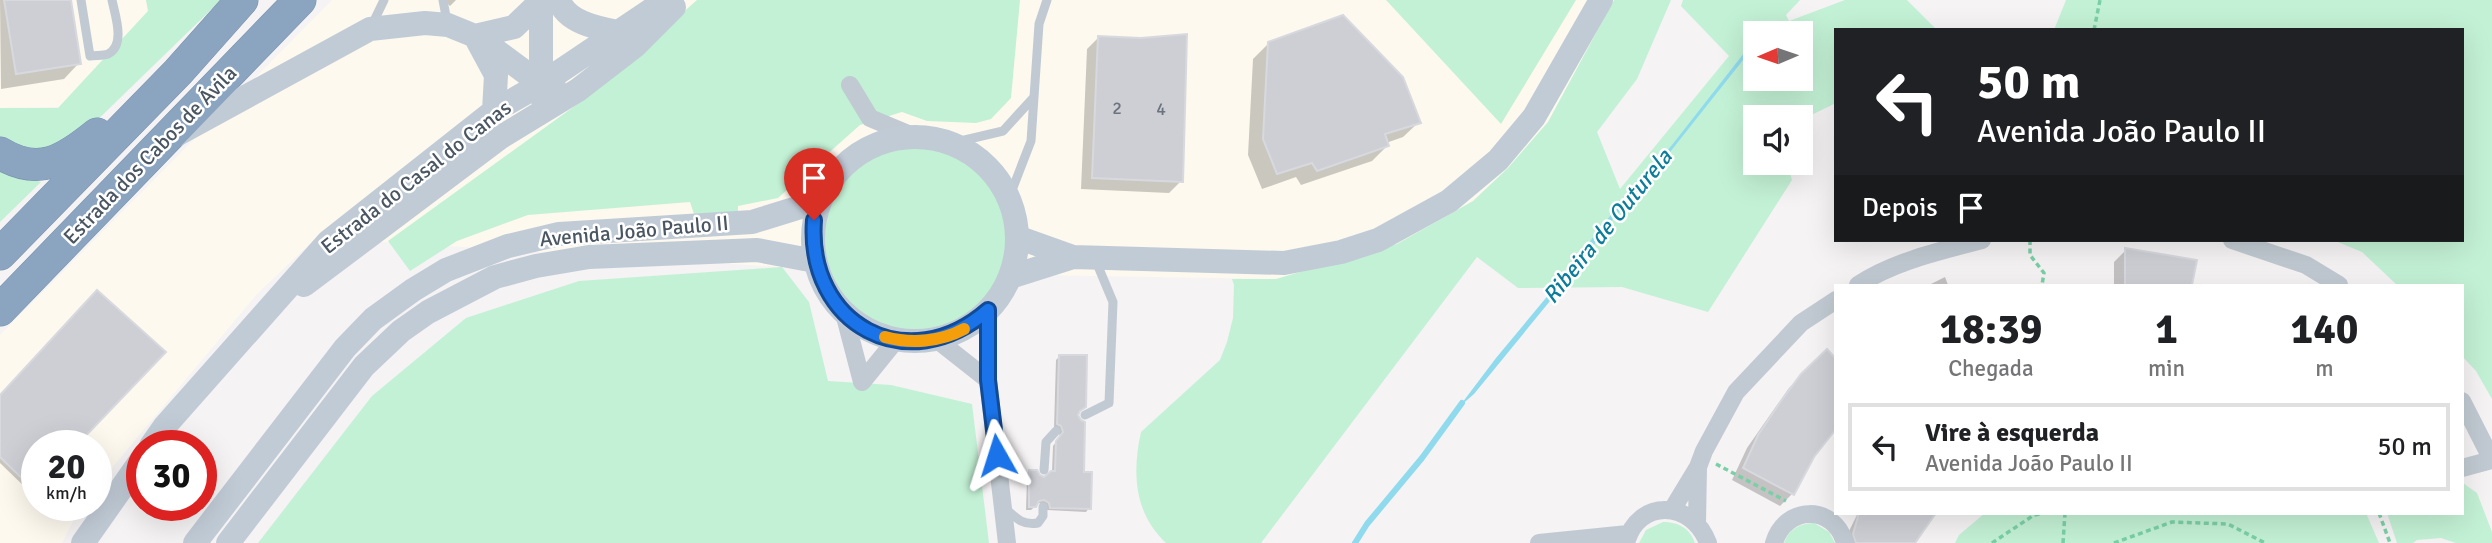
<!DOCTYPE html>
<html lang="pt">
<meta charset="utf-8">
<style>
body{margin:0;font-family:Signika,sans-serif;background:#f6f6f6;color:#202124;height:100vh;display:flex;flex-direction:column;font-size:26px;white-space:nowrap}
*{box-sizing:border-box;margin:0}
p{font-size:23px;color:#757577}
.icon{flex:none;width:38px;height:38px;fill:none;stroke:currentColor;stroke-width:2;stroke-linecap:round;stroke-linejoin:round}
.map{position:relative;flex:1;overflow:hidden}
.side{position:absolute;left:1834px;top:284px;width:630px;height:231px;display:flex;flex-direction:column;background:#fff;border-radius:0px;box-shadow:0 7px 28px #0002}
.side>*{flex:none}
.top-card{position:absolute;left:1834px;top:28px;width:630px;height:214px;border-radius:0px;box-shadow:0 7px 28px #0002;background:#202124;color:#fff;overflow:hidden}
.needle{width:46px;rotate:268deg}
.buttons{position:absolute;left:1743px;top:21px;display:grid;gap:14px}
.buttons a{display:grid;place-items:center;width:70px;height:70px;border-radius:0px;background:#fff;box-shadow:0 7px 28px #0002;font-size:35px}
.speed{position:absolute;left:21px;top:430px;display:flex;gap:14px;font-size:35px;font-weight:700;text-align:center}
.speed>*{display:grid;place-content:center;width:91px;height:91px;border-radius:50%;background:#fff;box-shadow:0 7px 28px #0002;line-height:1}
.speed small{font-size:18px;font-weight:400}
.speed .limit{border:10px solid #d22;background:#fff;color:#111}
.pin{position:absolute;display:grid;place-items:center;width:60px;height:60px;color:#fff;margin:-72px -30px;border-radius:50% 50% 50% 0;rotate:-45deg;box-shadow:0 0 7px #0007}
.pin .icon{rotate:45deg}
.me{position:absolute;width:77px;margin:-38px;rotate:354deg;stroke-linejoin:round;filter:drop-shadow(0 0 5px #0008)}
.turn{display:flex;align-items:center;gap:24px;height:147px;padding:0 28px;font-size:32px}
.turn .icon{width:91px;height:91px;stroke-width:2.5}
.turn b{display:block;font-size:49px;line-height:60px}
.then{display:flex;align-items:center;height:66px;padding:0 28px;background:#0003;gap:14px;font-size:26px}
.eta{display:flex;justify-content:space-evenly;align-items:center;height:119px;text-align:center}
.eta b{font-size:42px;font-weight:700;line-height:49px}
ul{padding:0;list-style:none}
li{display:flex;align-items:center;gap:21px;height:88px;margin:0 14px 10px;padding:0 14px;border:4px solid #e0e0e0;border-radius:0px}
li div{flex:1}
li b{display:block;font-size:26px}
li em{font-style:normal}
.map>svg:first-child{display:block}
.commercial{fill:#fdf9ef}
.green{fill:#c3f1d5;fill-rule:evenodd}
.water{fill:#90daee}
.shadow{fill:#0003}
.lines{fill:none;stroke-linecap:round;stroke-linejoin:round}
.stream{stroke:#90daee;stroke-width:6}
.building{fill:#cdcfd5;stroke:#d7d9de;stroke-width:2}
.highway-casing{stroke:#7690ad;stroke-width:33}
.path{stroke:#7ad0a6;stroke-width:3.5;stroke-dasharray:5 3.5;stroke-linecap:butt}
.lane{stroke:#c1cad2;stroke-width:9}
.street{stroke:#c1cad2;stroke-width:18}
.secondary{stroke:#c1cbd6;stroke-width:24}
.highway{stroke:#8ba5c1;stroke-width:32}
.route-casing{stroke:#114b97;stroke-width:18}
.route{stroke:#1a73e8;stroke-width:12}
.slow{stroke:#f59e0b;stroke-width:12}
.labels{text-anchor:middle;stroke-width:5;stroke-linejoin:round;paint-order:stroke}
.number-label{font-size:18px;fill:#6b747e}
.street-label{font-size:21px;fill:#4a5661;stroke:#fff}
.water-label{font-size:23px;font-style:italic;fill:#0c7c9b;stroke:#fff}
</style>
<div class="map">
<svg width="2492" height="543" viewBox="0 0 2492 543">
<rect width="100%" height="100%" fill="#f5f3f3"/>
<!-- commercial -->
<path class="commercial" d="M0,0H146L148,11L59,107L0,108Z
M332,0H1614L1548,122L1508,168L1473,201L1397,244L1276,279L1029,275L1010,277L782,267L316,238L257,294L96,487V446H37V506H81L62,543H0V335Z"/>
<!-- green -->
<path class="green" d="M146,0H221L85,132L28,158L0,139V108H58L148,11Z
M697,0H1020L1011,98L991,119L976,123L927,121L902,112L860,125L778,198L738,206V213L694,214L690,202L528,215L457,241L410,271L388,241L590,95Z
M1386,0H1576L1501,124Z
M1614,0H1671L1637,79L1597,132L1620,189L1729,56L1681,6L1683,0H1800L1786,15L1789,21L1845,0H1907L1937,30H1836V103L1801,120V117H1755V163H1787L1792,180L1708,312L1622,287L1518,288L1477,257L1261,543H1166C1134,513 1132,473 1141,432L1220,360L1227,342L1233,318L1234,285L1232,279H1276L1397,244L1473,201L1508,168L1548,122ZM1755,33H1801V79H1755Z
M2066,0H2492V399L2476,371L2462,356V285H2397L2362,252L2333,240H2462V30H2054Z
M823 239a92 92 0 1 1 184 0a92 92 0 1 1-184 0Z
M0,167L41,182L0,222Z
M782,267L809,302L828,381L891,385L972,404L989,543H258L372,396L466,318L579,281Z
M2463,483L2477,493L2492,532V543H2456L2441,538L2417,540L2413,543H2397L2387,513H2462Z
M1985,513H2366L2379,543H1955L1959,535Z
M1663,522C1678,522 1690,528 1695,543H1639L1646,530Z
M1814,523L1829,532L1835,543H1784C1789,529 1799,524 1814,523Z"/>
<!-- water -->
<path class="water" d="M1755,39V45L1647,181L1605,228L1586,257L1474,394L1459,407L1496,358L1575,263L1598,230L1672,145Z"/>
<!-- shadow -->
<path class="shadow" d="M0,0H69L79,63L64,79L1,89Z
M444,0H456L450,6Z
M1099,37L1181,181L1169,193L1081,189L1087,49Z
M1269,43L1419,122L1403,137L1386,143L1387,146L1372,161L1301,185L1296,177L1262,189L1248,155L1253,59Z
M2126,250L2195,262L2190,285H2114V262Z
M1945,277L1948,285H1929Z
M1827,351L1826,437L1792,494L1780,506L1732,480L1747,448L1770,415L1789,388Z
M164,352L74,446H37V485L30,492L0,463V397Z
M1060,356L1077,412L1083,473L1089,508L1086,512L1047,510L1045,506L1039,503L1031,510H1026L1027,475L1030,472L1045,479L1052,472L1053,446L1060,437L1058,430L1054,428L1056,360Z
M1858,513H1936L1913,543H1843Z"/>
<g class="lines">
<!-- stream -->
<path class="stream" d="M1355,543L1367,524L1422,458L1462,403"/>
</g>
<!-- building -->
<path class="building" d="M4,0H71L81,64L16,74Z
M1343,15L1403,77L1421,123L1385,134L1389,146L1317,171L1312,163L1277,174L1263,139L1268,42Z
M1187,34L1183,182L1092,178L1098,36L1141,38Z
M2125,248L2197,260L2192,285H2125Z
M97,290L166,352L76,446H37V493L0,457V395Z
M1827,349L1836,359V429L1814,457L1794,495L1743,468L1758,435L1781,401L1801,374Z
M1059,355H1087L1086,407L1080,411L1078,415L1081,420L1085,422L1084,472H1092L1091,509L1050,508L1049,503L1044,500L1039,501L1036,507H1029V470H1037L1040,475L1044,477L1051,471H1055L1056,441L1063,432L1061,426L1057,424Z
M1859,513H1936L1915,543H1856L1853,534Z"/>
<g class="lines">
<defs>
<path id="highway" d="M0,153C39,177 65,160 97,134
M0,254L178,72L242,0
M0,310L300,0"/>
</defs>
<!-- highway casing -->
<use href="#highway" class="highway-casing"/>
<!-- path -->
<path class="path" d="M2094,30L2100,0
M2030,240V255L2044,273L2042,285
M1716,464L1786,501
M2379,513L2390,543
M1992,543L2034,515L2045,513
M2063,543L2065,513
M2114,543L2172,522L2228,524L2265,543"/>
<!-- lane -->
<path class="lane" d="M81,0L90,56C95,55 104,56 108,54C126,45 115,15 112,0
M443,0L447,22
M372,25L384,0
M952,143L1003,131L1034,97
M1009,198L1031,141L1039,24L1047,0
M1085,415L1109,403L1113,302L1095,259
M1044,470L1046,442L1056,431
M1004,507C1015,517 1022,526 1038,523L1043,516V507"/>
<!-- street -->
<path class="street" d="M850,85L870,118L913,136
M2232,240L2306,265L2339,285
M1858,285C1894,261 1941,251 1982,240
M988,310V380L1007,543
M844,313L862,382
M936,339L988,380
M862,382L896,340
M2462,401L2492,460
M2462,468L2492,460
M1672,510L1698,467L1704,451L1736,392L1801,323L1836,300
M1697,523L1698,467
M1539,543L1628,534
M1626,543C1638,498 1692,500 1708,543
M1774,543C1785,505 1834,504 1845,543"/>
<!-- secondary -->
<path class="secondary" d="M559,0C566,22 597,28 617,32
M475,36L514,27L541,1
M479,38L541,84L554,86
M537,93L541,84V0
M176,135L370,29L425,23L448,25L475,36L496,75L494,111
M813 239a102 102 0 1 1 204 0a102 102 0 1 1-204 0Z
M1017,237L1073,257L1284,263L1341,252L1378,240L1449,201L1498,160L1534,117L1601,0
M1010,277L1073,257
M304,285L501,137L578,90L635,46L674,7
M151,446L165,426L328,242L494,111L541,84L666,0
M83,543L142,459
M195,543L345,348L373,319L413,290L446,270L508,246L559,234L752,222L820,201
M228,543L364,366L401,331L428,312L495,277L536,266L589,257L757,250L815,261"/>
<!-- highway -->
<use href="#highway" class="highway"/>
</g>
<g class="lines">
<defs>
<path id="route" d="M814,220C806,325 908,380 988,310V380L997,455"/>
</defs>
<!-- route casing -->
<use href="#route" class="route-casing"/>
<!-- route -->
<use href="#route" class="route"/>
<!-- slow -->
<path class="slow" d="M885,337C911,344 940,342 964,329"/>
</g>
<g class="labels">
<!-- number labels -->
<g class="number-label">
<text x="1117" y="114">2</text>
<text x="1161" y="115">4</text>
</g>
<!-- street labels -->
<g class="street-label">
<text transform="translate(150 155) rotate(-46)" y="7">Estrada dos Cabos de Ávila</text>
<text transform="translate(416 177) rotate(-38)" y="7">Estrada do Casal do Canas</text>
<text transform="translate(634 231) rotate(-5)" y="7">Avenida João Paulo II</text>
</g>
<!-- water labels -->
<g class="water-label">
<text transform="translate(1607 226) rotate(-51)" y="8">Ribeira de Outurela</text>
</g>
</g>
</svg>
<div class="buttons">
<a><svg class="needle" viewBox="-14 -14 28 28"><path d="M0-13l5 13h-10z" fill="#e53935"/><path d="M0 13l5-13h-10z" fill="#757577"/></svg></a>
<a><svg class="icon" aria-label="sound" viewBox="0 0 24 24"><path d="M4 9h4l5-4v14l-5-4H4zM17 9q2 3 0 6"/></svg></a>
</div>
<div class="speed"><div>20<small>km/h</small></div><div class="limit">30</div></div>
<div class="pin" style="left:814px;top:220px;background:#d93025"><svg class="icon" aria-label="arrive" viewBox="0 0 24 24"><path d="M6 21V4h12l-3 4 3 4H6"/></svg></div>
<svg class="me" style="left:997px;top:455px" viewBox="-20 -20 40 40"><path d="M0-17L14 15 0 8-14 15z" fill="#1a73e8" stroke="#fff" stroke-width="4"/></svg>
<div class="top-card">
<div class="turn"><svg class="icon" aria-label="left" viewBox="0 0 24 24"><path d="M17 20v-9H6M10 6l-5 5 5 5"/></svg><div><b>50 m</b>Avenida João Paulo II</div></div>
<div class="then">Depois<svg class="icon" aria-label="arrive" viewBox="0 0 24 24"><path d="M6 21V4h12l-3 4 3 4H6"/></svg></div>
</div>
<section class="side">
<div class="eta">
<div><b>18:39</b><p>Chegada</p></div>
<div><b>1</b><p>min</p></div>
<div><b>140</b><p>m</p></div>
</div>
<ul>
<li><svg class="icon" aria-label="left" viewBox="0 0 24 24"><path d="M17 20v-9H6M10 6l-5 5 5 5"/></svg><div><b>Vire à esquerda</b><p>Avenida João Paulo II</p></div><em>50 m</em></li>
</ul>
</section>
</div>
